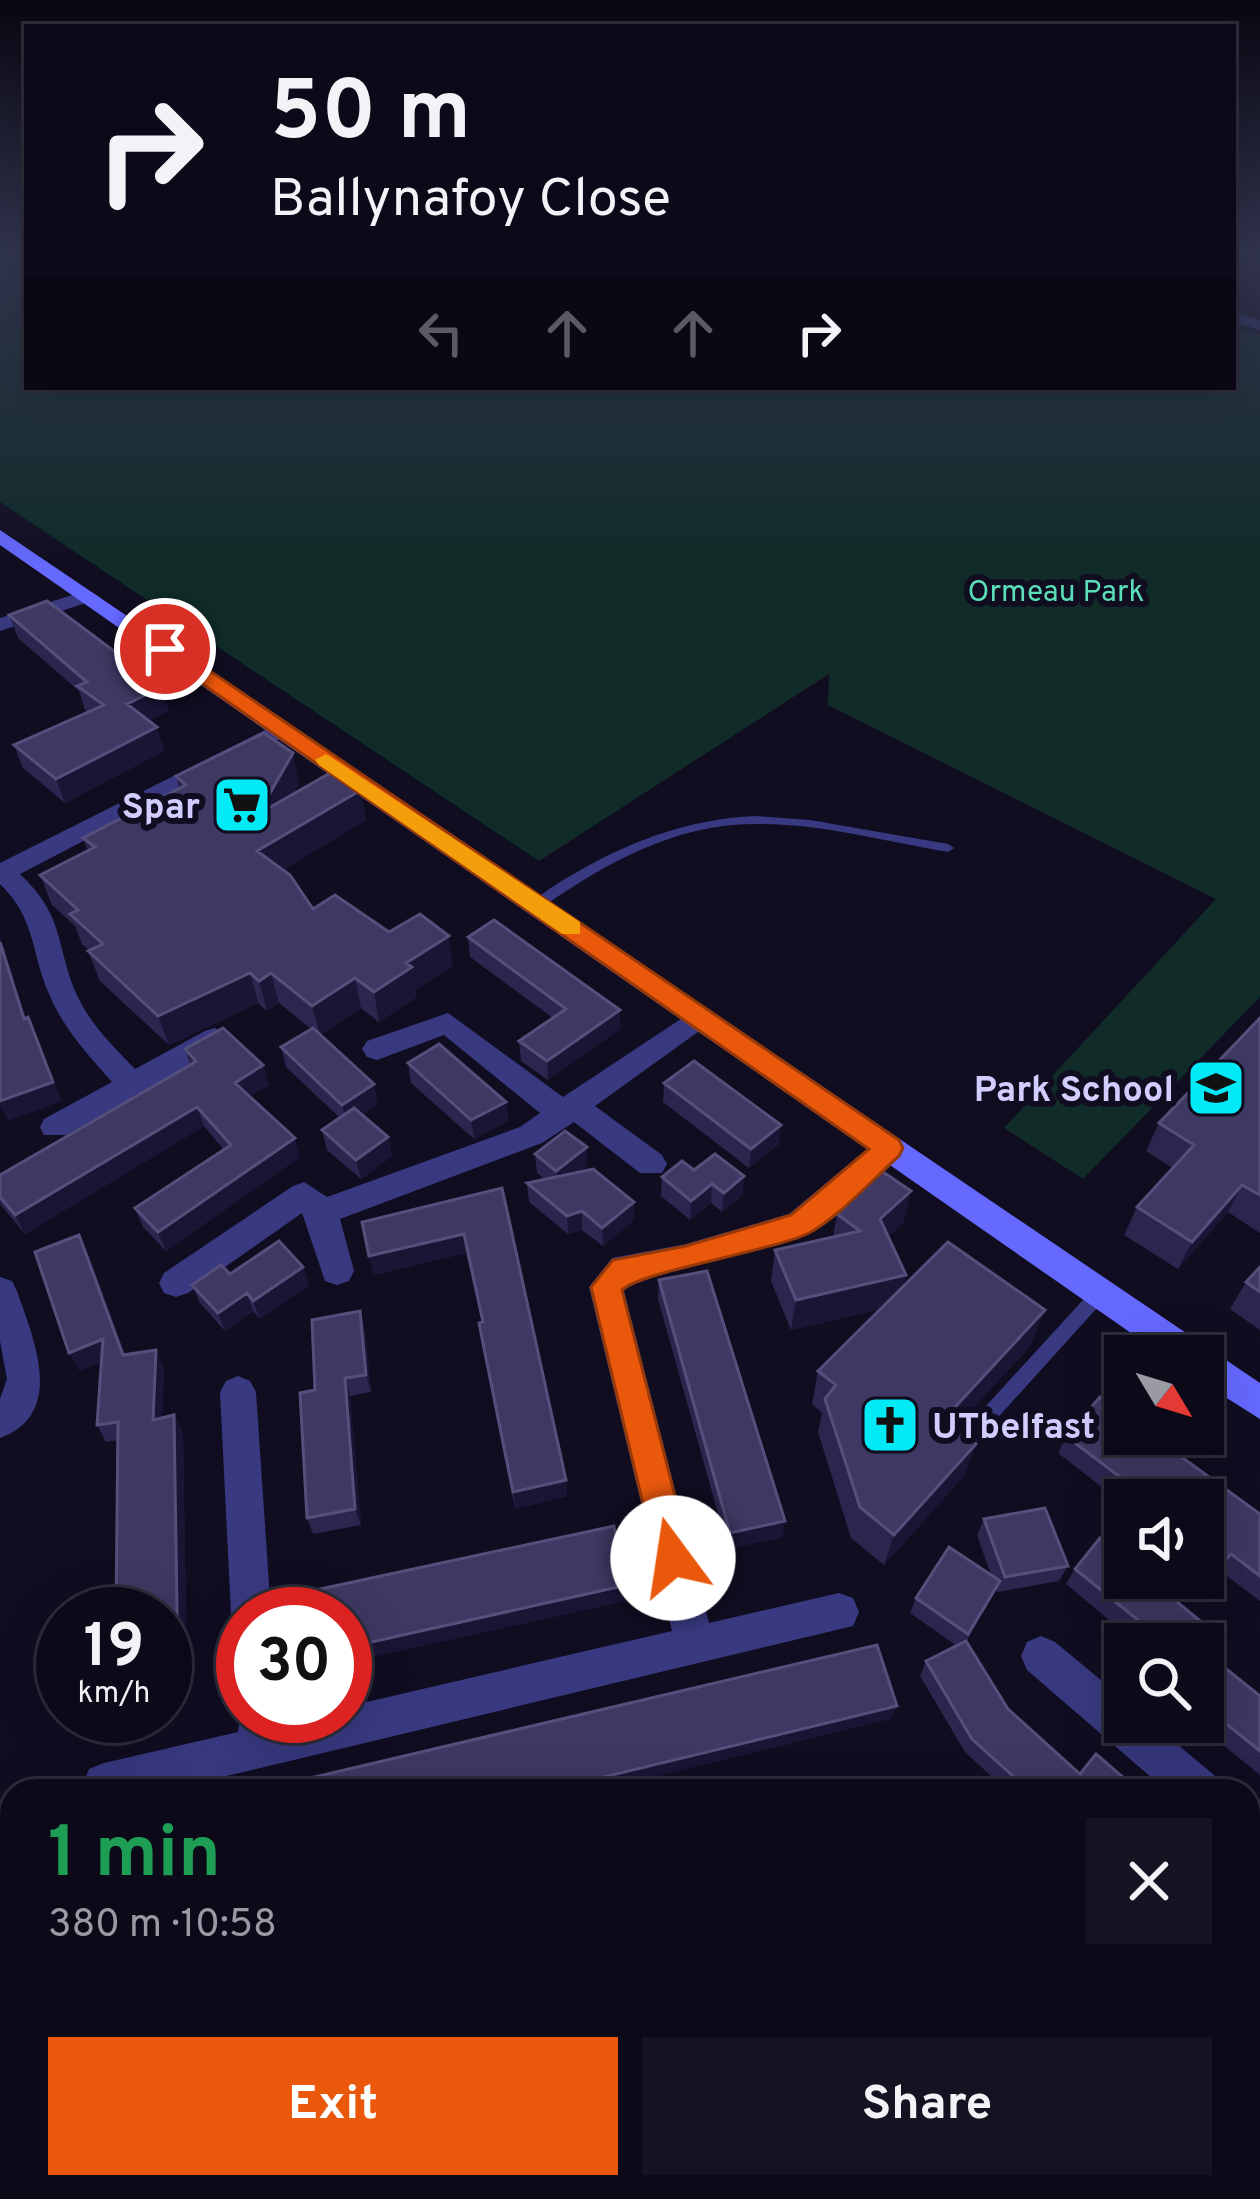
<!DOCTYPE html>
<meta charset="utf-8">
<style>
body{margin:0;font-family:Overpass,sans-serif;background:#151322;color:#f1f3f6;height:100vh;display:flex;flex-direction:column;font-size:45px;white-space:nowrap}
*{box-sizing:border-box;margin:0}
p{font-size:39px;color:#9a9aa2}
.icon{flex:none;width:66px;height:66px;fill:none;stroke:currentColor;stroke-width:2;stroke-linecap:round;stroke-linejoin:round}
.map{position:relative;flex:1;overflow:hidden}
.details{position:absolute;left:0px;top:1779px;width:1260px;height:420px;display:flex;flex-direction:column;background:#0c0a19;border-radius:36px 36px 0 0;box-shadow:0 12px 48px #0002,0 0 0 3px #2c2b38}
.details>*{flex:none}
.banner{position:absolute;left:24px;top:24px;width:1212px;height:366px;border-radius:0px;box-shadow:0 12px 48px #0002,0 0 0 3px #2c2b38;background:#0c0a19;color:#f1f3f6;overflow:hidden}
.needle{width:78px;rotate:128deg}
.controls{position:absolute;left:1104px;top:1335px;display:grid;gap:24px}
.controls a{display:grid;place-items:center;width:120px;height:120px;border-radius:0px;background:#0c0a19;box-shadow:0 12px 48px #0002,0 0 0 3px #2c2b38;font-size:60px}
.speed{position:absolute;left:36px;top:1587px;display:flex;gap:24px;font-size:60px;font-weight:700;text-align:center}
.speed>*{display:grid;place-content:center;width:156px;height:156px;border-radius:50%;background:#0c0a19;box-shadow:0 12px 48px #0002,0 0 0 3px #2c2b38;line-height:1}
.speed small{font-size:30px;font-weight:400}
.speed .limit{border:18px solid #d22;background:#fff;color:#111}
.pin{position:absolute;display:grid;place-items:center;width:102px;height:102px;color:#fff;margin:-51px;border:6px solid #fff;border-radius:50%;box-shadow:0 3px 12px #0007}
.me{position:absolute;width:132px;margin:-66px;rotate:346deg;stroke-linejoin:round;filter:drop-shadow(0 0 9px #0008)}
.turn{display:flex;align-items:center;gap:42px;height:252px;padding:0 48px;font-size:54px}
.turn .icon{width:156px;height:156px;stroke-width:2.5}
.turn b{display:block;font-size:84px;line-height:102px}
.lanes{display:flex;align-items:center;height:114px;padding:0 48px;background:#0003;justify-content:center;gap:60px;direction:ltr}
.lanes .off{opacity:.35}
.round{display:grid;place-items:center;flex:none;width:126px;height:126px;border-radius:0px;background:#151322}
.headline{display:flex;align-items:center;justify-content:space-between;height:204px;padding:0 48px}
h1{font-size:72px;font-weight:700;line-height:90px;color:#1e9e55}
.primary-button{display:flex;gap:24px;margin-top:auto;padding:24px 48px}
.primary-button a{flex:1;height:138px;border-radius:0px;background:#ea580c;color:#fff;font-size:48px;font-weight:700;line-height:138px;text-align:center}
.primary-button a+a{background:#151322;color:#f1f3f6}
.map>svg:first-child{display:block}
.green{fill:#102b28}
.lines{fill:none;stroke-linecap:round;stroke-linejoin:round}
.service{fill:#383980;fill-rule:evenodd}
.minor{fill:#383980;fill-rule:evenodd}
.tertiary{fill:#383980;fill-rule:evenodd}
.secondary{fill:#6569fe;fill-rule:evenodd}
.wall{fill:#2c264f}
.shaded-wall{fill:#1a1435}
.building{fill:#3e3862;stroke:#554f7b;stroke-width:3}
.route{fill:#ea580c;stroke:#983908;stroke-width:3}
.slow{fill:#f59e0b}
.labels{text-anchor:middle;stroke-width:12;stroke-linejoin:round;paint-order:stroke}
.far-park-label{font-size:30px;fill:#5adeb7;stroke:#100d21}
.poi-label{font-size:36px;font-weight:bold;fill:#d1cdff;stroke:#100d21;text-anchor:end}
</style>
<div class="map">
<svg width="1260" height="2199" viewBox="0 0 1260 2199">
<rect width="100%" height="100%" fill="#100d21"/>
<!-- green -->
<path class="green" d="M0,257H27V387H1233V327L1260,335V997L1083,1179L1004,1128L1216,899L828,705L829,674L539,861L0,502Z"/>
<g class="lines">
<!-- service -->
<path class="service" d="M755,816L810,820L948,844L954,848L948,852C884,841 819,823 754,824C675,824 604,864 541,908L536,909L529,905C545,890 565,879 584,868C638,838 693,819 755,816Z
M1100,1286L1106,1288L1108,1293L1106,1298L964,1455L958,1457L952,1455L949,1449L952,1443L1094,1288Z
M624,2187H678L675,2196L667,2199H612L616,2190Z"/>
<!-- minor -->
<path class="minor" d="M88,590L98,596L95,600L0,631V618Z
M281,722L293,729L289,734L20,874C65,917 55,942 76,993C89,1023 113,1046 135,1069L205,1031L215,1028L229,1038L225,1045L66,1135H44L40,1127L44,1119L112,1082C88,1055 64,1029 50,996C30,952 37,920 0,884V863Z
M699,1007L709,1010L713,1017L709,1024L595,1106L662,1155L667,1164L662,1173H640L574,1122L542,1143L340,1219L354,1271L349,1281L337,1285L325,1281L302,1213L188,1293L176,1297L164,1293L159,1283L164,1273L293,1186L304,1182L327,1197L520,1127L540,1113L444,1035L377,1060L367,1057L362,1049L367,1041L448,1013L563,1097Z
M889,1136L900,1140L904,1148L900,1156C872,1180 841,1219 808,1234C772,1251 640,1273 624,1291L709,1623L839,1593L853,1598L859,1612L853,1626L164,1791H86L83,1784L89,1769L104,1763L238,1732L243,1702V1716H279V1722L306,1716H345V1707L672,1631L589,1287L612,1258L686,1244L789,1214L878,1140Z
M0,1277L12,1281L17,1291C33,1338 67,1413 0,1438V1399L7,1379L0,1341Z
M238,1376L250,1381L256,1392L271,1614H243V1630L231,1614L220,1392L226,1381Z
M1041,1636L1055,1642L1125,1700V1722H1151L1215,1776L1221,1791H1167L1027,1670L1021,1656L1027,1642Z
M1248,1809L1260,1814V1864L1248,1859Z
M12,1835V1879L0,1882V1838Z
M12,2168V2187H52V2199H2V2187Z
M833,2187H883L887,2199H837Z"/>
<!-- tertiary -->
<path class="tertiary" d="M1233,312L1260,320V330L1233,322Z"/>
<!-- secondary -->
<path class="secondary" d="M0,530L1260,1383V1419L1203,1383V1356H1164L0,545Z"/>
</g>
<!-- wall -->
<path class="wall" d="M9,615L162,687L169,711L148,721L157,727L164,751L65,803L23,768L14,745L88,712L85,710L79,691L18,638Z
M176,776L299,783L293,795L361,790L366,820L283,870L313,909L389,932L453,966L415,990L417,997L379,1022L361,1008L320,1035L378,1104L362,1115L388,1137L392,1156L361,1179L327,1150L322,1130L340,1118L286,1067L281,1047L311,1029L279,1003L267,1011L258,1003L169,1045L100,981L88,951H90L82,944L75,926L52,905L40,875L88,851L83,838L179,788Z
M468,937L620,1029L548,1080L521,1061L519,1041L553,1018L470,957Z
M1260,1018V1233L1228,1212L1178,1269L1124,1235L1137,1207L1173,1168L1146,1151L1159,1123Z
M185,1049L263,1065L269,1085L250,1096L300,1157L166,1251L143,1227L135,1208L224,1150L204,1126L25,1234L0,1204V1175L190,1065Z
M408,1063L506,1102L508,1121L474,1139L411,1083Z
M664,1083L779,1144L749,1168L663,1102Z
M587,1147V1166L580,1172L634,1202V1220L603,1246L582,1230L568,1234L529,1202L527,1183L545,1179L537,1173L535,1154Z
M694,1170L743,1195L722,1212L711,1203L690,1220L661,1196L662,1177Z
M502,1188L566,1480L567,1496L515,1509L481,1341L479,1323L482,1322L466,1253L373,1275Z
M837,1214L903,1223L888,1237L906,1275L903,1287L1031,1345L955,1428L976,1444L964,1476L884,1565L851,1538L818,1432L822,1413L812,1404L818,1371L880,1309L791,1330L771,1281L775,1250L833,1237Z
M88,1253L125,1354L164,1367L162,1418L174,1415L183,1433L187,1686L165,1691V1614L118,1440L106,1442L97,1425L101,1361L80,1371L69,1353Z
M303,1267L309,1285L260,1319L253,1311L225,1331L200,1303L192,1285L230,1274Z
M1260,1267V1330L1230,1309L1246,1282Z
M659,1280L785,1521L782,1537L728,1549L658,1299Z
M360,1311L365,1329L371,1392L350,1396L361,1525L313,1534L307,1518Z
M1066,1436L1260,1514V1601L1219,1570L1216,1574L1203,1564V1500H1125V1505L1058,1453Z
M984,1519L1068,1566L1059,1581L997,1592L996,1590L966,1642L1008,1709L1080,1774L1139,1791H1004L1005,1789L965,1752L920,1676L926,1661L957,1646L910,1613L916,1598L991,1575L977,1535Z
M1100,1538L1125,1559V1578H1148L1221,1638L1209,1655L1260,1696V1775L1195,1722H1203V1644H1125V1654L1117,1648L1127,1635L1066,1584L1075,1569Z
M1248,1886L1260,1896V1987L1248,1976Z
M950,2187H1029L1033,2199H953Z
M1066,2187H1158L1130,2199H1070Z"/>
<!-- shaded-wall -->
<path class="shaded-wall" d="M162,687L169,711L134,728L127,704Z
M157,727L164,751L65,803L56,779Z
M293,753L299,783L265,844L258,814Z
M361,790L366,820L265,881L257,851Z
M0,936L33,1038L24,1019L0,942Z
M449,936L453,966L415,990L417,997L379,1022L374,992L406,963Z
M250,973L258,1003L169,1045L158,1016Z
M271,973L279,1003L267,1011L259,981Z
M355,978L361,1008L320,1035L312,1006Z
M620,1010V1029L548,1080L547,1061Z
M28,1017L62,1101L8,1121L0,1106V1101Z
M263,1065L269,1085L241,1102L235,1083Z
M374,1084L378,1104L347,1124L342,1105Z
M506,1102L508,1121L474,1139L471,1120Z
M197,1107L204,1126L25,1234L15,1215Z
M781,1125L779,1144L749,1168L751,1149Z
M388,1137L392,1156L361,1179L356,1160Z
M295,1138L300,1157L166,1251L158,1232Z
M587,1147V1166L558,1190L556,1171Z
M744,1176L743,1195L722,1212L724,1193Z
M712,1184L711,1203L690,1220L691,1201Z
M1242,1185L1228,1212L1178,1269L1192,1242Z
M911,1191L903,1223L873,1251L880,1219Z
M634,1202V1220L603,1246L602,1228Z
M582,1211V1230L568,1234L567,1216Z
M464,1234L466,1253L373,1275L369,1256Z
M79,1235L88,1253L132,1372L123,1355Z
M303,1267L309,1285L260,1319L253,1301Z
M906,1275L898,1305L791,1330L796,1300Z
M247,1293L253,1311L225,1331L218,1313Z
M1045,1310L1031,1345L933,1452L944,1419Z
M360,1311L365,1329L371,1392L366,1375Z
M103,1339L113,1357L80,1371L69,1353Z
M156,1350L164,1367L161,1437L153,1420Z
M345,1378L350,1396L361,1525L355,1509Z
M174,1415L183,1433L187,1686L165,1691Z
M976,1444L964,1476L884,1565L894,1535Z
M566,1480L567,1496L515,1509L513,1492Z
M785,1521L782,1537L728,1549L730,1533Z
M627,1585V1601L345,1663V1648Z
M897,1706L891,1719L597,1791H546Z
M476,2187H493L452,2199H435Z"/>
<!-- building -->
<path class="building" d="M47,601L162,687L127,704L157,727L56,779L14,745L104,705L77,686L87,682L9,615Z
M264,733L293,753L258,814L332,772L361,790L257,851L290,875L313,909L335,895L389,932L420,914L449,936L406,963L412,967L374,992L355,978L312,1006L271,973L259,981L250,973L158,1016L88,951L103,944L70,914L78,910L40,875L95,847L83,838L186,785L176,776Z
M494,920L620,1010L547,1061L519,1041L566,1009L468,937Z
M0,942L24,1019L28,1017L53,1082L0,1101Z
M1260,1018V1195L1242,1185L1192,1242L1137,1207L1194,1145L1159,1123Z
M223,1028L263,1065L235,1083L295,1138L158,1232L135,1208L231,1145L197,1107L15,1215L0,1197V1175L192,1064L196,1061L185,1049Z
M313,1028L374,1084L342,1105L281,1047Z
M439,1044L506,1102L471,1120L408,1063Z
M694,1061L781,1125L751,1149L664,1083Z
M354,1108L388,1137L356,1160L322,1130Z
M565,1131L587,1147L556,1171L535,1154Z
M715,1154L744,1176L724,1193L712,1184L691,1201L662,1177L682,1161L694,1170Z
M593,1169L634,1202L602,1228L582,1211L567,1216L527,1183Z
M880,1170L911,1191L880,1219L906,1275L796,1300L775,1250L860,1231L837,1214Z
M502,1188L566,1480L513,1492L479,1323L483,1322L464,1234L369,1256L362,1222Z
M79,1235L123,1355L156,1350L153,1420L174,1415L178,1672L165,1675V1614H116L118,1422L97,1425L103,1339L69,1353L35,1252Z
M279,1241L303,1267L253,1301L247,1293L218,1313L192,1285L221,1265L230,1274Z
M948,1242L1045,1310L944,1419L976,1444L894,1535L860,1507L825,1399L836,1385L818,1371Z
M1260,1267V1292L1246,1282Z
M707,1271L785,1521L730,1533L659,1280Z
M360,1311L366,1375L345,1378L355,1509L307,1518L300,1393L315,1390L312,1320Z
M1100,1397L1125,1416V1434H1150L1260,1514V1576L1231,1554L1227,1558L1203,1540V1500H1150L1066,1436Z
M1045,1508L1068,1566L1005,1577L984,1519Z
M614,1526L627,1585L345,1648V1614H299L297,1594Z
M1100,1538L1125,1559V1578H1148L1221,1638L1209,1655L1260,1696V1751L1203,1705V1644H1140L1128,1634L1138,1620L1075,1569Z
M949,1547L1000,1581L968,1634L916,1598Z
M966,1641L1008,1709L1080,1774L1096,1754L1139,1791H1009L1006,1788L1014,1777L972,1739L926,1661Z
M877,1645L897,1706L546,1791H255Z
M1248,1886L1260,1896V1964L1248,1953Z
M1260,2051V2144L1248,2149V2057Z
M187,2187H476L435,2199H144Z
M959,2187H1029L1033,2199H963Z
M1079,2187H1158L1130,2199H1084Z"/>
<!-- sky -->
<linearGradient id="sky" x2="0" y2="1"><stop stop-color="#090712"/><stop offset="0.45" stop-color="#31354e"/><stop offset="1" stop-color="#31354e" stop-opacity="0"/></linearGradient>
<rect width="1260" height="565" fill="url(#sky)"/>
<!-- route -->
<path class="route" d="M158,645H172L899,1140L903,1148L899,1156C874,1178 836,1220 807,1234C771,1251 639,1272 622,1290L691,1558L686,1570L673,1575L661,1570L656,1558L591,1287L613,1260L686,1246L791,1215L869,1149L158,653Z"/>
<!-- slow -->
<path class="slow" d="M326,754L580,922V934H562L319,765L315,760Z"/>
<!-- icons -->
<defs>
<symbol id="supermarket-square" viewBox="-11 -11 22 22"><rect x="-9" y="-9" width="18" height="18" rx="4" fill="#02eaf6" stroke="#100d21"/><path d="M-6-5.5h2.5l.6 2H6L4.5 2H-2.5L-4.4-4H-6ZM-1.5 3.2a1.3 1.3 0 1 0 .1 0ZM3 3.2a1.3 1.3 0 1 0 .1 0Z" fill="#111"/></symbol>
<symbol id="school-square" viewBox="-11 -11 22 22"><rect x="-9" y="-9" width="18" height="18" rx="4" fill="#02eaf6" stroke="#100d21"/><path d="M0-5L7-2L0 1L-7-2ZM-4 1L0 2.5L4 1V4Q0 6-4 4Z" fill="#111"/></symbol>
<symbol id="church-square" viewBox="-11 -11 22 22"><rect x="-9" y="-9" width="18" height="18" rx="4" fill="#02eaf6" stroke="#100d21"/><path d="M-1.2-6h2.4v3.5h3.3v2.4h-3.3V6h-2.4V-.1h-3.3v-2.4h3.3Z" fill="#111"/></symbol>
</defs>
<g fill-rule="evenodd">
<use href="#supermarket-square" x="209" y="772" width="66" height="66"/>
<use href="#school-square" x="1183" y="1055" width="66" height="66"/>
<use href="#church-square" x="857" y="1392" width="66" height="66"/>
</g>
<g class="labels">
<!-- far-park labels -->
<g class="far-park-label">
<text x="1056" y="601">Ormeau Park</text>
</g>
<!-- poi labels -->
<g class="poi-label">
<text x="200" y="818">Spar</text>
<text x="1174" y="1101">Park School</text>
<text x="932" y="1438" text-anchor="start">UTbelfast</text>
</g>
</g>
</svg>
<div class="controls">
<a><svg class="needle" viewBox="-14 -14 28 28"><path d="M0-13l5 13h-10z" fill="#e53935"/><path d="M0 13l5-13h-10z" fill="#9a9aa2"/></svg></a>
<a><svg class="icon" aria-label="sound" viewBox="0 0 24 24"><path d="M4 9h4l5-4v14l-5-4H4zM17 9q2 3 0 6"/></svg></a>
<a><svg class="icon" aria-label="search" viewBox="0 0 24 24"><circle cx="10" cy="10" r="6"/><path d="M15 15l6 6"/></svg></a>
</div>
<div class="speed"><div>19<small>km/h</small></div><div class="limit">30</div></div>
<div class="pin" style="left:165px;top:649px;background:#d93025"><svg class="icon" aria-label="arrive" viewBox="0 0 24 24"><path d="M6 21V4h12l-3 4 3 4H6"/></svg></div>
<svg class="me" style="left:673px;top:1558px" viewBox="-20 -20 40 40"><circle r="19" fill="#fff"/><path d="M0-13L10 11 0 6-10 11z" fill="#ea580c"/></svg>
<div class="banner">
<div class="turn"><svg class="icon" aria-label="right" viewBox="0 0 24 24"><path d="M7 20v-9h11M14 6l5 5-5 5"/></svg><div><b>50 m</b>Ballynafoy Close</div></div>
<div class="lanes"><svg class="icon off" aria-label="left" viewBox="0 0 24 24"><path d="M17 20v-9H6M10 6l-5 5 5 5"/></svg><svg class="icon off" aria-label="ahead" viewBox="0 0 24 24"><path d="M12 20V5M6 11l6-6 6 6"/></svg><svg class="icon off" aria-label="ahead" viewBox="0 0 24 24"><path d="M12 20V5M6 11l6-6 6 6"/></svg><svg class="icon" aria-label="right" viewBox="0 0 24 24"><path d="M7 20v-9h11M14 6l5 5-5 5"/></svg></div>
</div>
<section class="details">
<div class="headline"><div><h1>1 min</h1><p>380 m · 10:58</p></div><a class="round"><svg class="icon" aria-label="close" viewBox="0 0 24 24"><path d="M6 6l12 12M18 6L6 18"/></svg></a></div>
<div class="primary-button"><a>Exit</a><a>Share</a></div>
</section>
</div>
